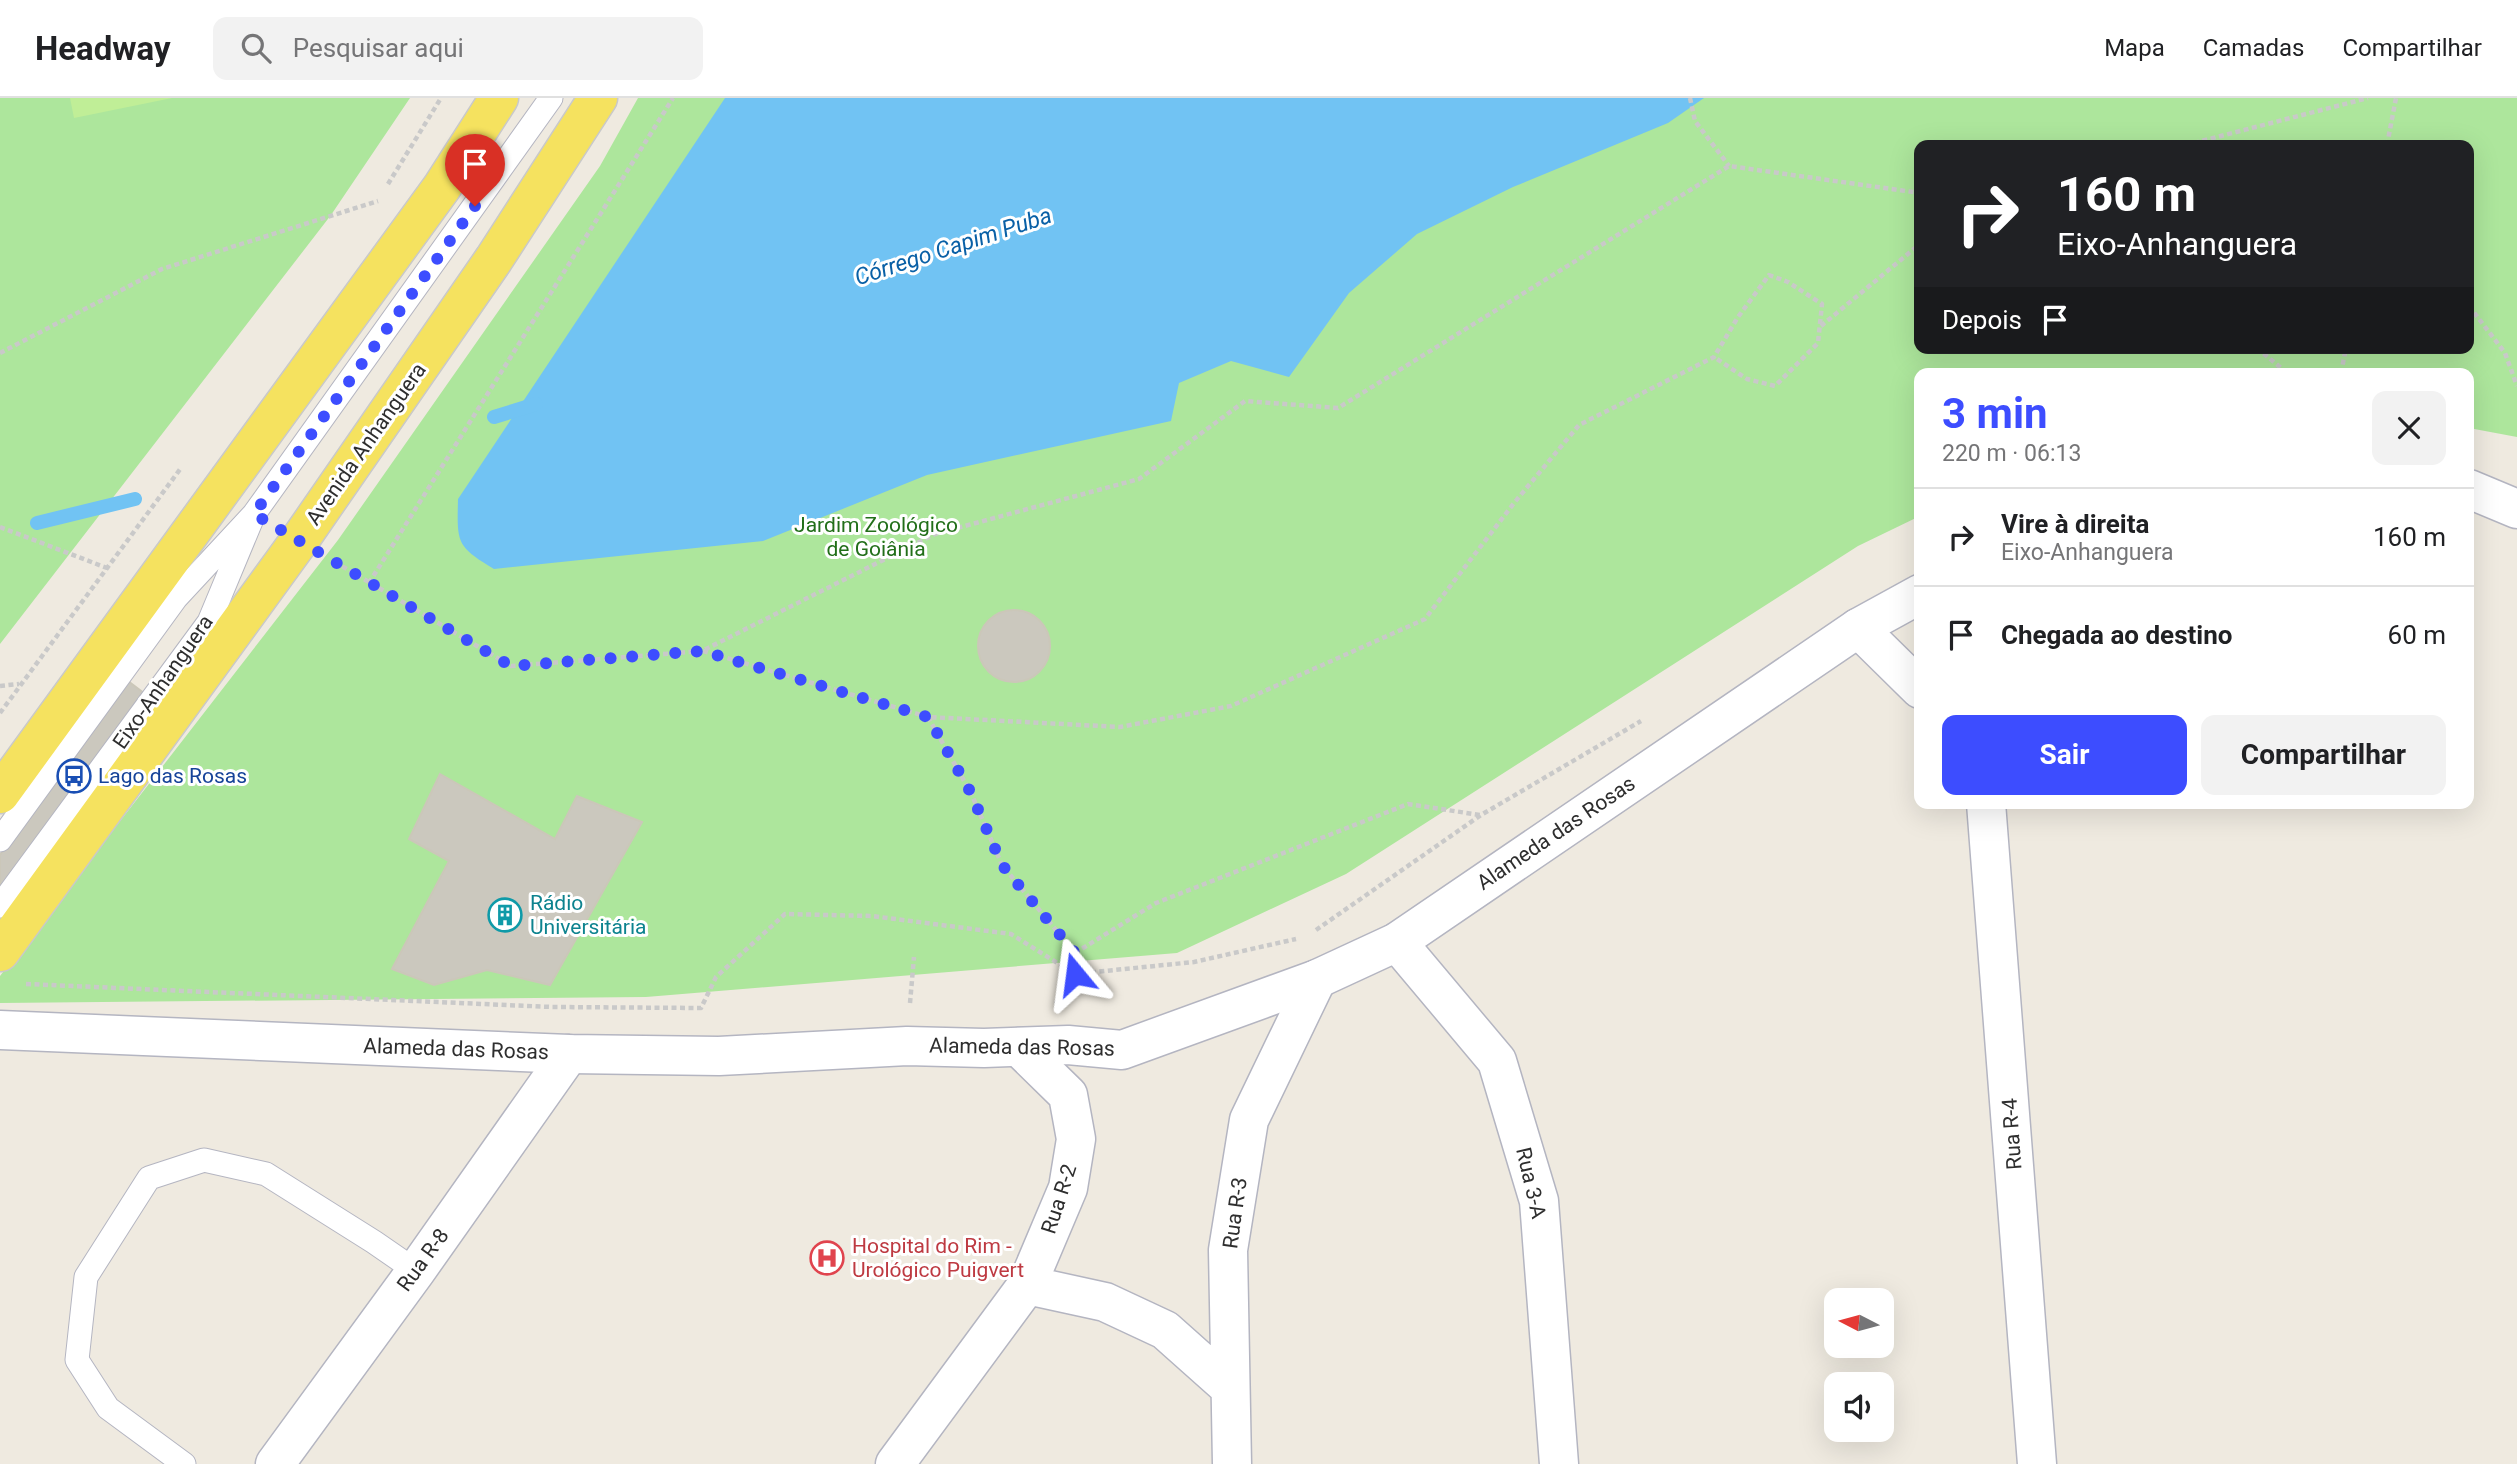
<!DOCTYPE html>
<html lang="pt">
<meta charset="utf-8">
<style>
body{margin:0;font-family:Roboto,sans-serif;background:#f2f2f2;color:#202124;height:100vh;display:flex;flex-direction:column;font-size:26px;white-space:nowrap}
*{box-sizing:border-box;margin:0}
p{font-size:23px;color:#757577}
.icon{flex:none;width:38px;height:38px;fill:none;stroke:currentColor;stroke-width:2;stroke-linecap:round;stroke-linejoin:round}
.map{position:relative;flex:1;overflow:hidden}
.side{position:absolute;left:1914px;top:270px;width:560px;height:441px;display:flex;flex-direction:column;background:#fff;border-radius:14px;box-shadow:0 7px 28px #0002}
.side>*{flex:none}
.top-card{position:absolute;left:1914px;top:42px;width:560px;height:214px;border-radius:14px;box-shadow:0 7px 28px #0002;background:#202124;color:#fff;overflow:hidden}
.needle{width:46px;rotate:276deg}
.buttons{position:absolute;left:1824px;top:1190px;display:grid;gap:14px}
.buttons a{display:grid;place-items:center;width:70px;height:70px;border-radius:14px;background:#fff;box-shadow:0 7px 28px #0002;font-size:35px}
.pin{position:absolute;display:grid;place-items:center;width:60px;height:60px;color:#fff;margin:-72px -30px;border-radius:50% 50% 50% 0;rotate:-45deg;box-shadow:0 0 7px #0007}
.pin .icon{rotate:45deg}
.me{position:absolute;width:77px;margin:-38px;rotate:344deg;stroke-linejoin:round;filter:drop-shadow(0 0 5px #0008)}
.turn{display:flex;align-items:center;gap:24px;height:147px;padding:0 28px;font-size:32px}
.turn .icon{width:91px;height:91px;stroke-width:2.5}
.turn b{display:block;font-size:49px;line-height:60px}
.then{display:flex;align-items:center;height:66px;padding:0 28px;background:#0003;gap:14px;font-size:26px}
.round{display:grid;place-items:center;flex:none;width:74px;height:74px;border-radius:14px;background:#f2f2f2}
.summary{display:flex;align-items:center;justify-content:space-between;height:119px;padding:0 28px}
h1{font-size:42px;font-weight:700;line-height:52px;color:#3d4dff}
.primary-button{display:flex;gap:14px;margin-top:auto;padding:14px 28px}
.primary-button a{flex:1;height:80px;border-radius:14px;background:#3d4dff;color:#fff;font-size:28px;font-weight:700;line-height:80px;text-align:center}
.primary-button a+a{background:#f2f2f2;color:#202124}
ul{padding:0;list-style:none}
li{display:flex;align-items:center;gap:21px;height:98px;padding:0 28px;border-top:2px solid #e0e0e0}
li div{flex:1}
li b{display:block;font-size:26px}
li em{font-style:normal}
header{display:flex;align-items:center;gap:42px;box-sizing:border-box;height:98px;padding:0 35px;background:#fff;border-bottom:2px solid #e0e0e0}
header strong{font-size:33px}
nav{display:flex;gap:38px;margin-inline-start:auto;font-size:24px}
.search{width:490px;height:63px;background:#f2f2f2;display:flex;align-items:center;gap:18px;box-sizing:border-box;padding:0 24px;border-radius:14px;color:#757577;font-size:26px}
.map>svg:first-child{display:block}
.green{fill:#ade69c;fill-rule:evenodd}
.pitch{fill:#c0ee97}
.water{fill:#71c3f3}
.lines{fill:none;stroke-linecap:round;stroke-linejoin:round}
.stream{stroke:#71c3f3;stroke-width:14}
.building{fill:#cbc8be;stroke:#cbc7b9;stroke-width:2}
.lane-casing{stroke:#b4b5c1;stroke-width:25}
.street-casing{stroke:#b4b5c1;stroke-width:41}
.secondary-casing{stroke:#b4b5c1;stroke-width:41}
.primary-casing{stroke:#c9c9c9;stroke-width:41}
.path{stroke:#c9c9c9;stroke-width:4.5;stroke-dasharray:5 3.5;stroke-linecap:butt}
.lane{stroke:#fff;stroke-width:23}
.street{stroke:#fff;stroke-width:38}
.secondary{stroke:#fff;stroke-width:38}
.primary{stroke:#f5e25f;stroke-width:38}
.route{stroke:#3d4dff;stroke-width:12;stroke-dasharray:0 21.6}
.labels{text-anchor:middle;stroke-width:6;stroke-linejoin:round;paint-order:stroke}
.street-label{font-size:21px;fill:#2e2e2e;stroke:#fff}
.park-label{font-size:21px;fill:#226f19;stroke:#fff}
.transit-label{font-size:21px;fill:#164399;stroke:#fff;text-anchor:start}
.culture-label{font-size:21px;fill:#0d838f;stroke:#fff;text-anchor:start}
.health-label{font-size:21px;fill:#be3a42;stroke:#fff;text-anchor:start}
.water-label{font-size:23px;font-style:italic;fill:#0960a6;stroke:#fff}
</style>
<header>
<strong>Headway</strong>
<div class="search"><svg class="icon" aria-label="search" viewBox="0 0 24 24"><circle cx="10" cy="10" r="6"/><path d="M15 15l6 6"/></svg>Pesquisar aqui</div>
<nav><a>Mapa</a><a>Camadas</a><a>Compartilhar</a></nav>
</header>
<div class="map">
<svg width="2517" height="1366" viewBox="0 0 2517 1366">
<rect width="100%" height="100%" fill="#efeae0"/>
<!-- green -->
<path class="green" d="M0,0H410L331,117L0,546Z
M638,0H2517V339L2469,330V275H1920V418L1858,448L1346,776L1177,855L646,899L0,905V878L338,442L600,68ZM1920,47H2469V250H1920Z"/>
<!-- pitch -->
<path class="pitch" d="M70,0H172L74,20Z"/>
<!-- water -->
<path class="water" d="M725,0H1704L1668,25L1513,89L1417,136L1349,195L1289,279L1231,263L1179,285L1171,323L927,377L763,443L494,471C456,448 457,445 458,401Z"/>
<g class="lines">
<!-- stream -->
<path class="stream" d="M494,319L536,306
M37,425L135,401"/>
</g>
<!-- building -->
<path class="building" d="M978 548a36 36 0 1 1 72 0a36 36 0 1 1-72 0Z
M128,583L149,599L0,800V757Z
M440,676L555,741L577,698L642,724L550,887L487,872L434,887L392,871L449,763L409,741Z"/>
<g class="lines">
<defs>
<path id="lane" d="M254,416L551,0
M0,742L176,500L254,416L209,524L0,808
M184,1366L108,1310L77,1262L86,1179L149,1080L204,1062L266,1076L374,1144L416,1173"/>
<path id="street" d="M1858,530L1920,591
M1986,705L2037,1366
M1397,844L1497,963L1539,1103L1559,1366
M1027,1187L1105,1204L1165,1232L1229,1289
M275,1366L416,1173L569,956
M895,1366L1027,1187L1068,1090L1076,1041L1068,997L1019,949
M1232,1366L1228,1152L1249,1022L1317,881"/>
<path id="secondary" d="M2469,391L2517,411
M0,932L569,956L719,958L907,948L984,950L1068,947L1122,952L1317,881L1397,844L1858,530L1920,496"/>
<path id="primary" d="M0,696L442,89L499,0
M0,854L299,443L494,161L598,0"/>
</defs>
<!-- lane casing -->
<use href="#lane" class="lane-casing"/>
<!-- street casing -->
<use href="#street" class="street-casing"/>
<!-- secondary casing -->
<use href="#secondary" class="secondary-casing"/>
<!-- primary casing -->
<use href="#primary" class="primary-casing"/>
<!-- path -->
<path class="path" d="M1690,0L1695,23L1729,68
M2186,47L2368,0
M2387,47L2396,0
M388,86L441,0
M2469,208L2505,255L2517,288
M1821,228L1920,146
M2257,250L2287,275
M0,255L162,171L378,103
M2341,275L2346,250
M0,429L107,470
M335,464L511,568L702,553L935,436L1139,381L1245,303L1338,310L1729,68L1920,95
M369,485L673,0
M703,553L928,619L1120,629L1231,608L1425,521L1514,405L1579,327L1714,259L1738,219L1769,177L1788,184L1822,206L1818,245L1775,288L1747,281L1714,259
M0,588L19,586
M0,615L181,370
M928,619L971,695L1002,767L1075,855V876L1055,907
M1316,832L1481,717L1641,623
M1075,855L1156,805L1408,706L1480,717
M26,886L552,909L701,910L716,879L785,816L872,818L1011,836L1075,876L1194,864L1296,841
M910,905L914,859"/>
<!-- lane -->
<use href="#lane" class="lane"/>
<!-- street -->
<use href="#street" class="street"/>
<!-- secondary -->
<use href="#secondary" class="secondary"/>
<!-- primary -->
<use href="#primary" class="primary"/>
</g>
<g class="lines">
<!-- route -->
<path class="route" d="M475,108L254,416L511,568L702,553L928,619L971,695L1002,767L1075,855V876"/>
</g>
<!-- icons -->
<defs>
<symbol id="bus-ring" viewBox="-11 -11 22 22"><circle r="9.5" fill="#fff" stroke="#1a4fb4" stroke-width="1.5"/><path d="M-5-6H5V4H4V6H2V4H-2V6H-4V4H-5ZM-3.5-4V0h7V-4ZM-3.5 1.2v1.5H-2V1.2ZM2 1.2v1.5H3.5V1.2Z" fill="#1a4fb4"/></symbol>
<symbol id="building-ring" viewBox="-11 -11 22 22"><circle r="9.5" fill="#fff" stroke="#0f9aa8" stroke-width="1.5"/><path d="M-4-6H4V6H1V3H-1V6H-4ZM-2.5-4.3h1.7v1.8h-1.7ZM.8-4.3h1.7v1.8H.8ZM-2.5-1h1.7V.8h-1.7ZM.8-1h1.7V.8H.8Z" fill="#0f9aa8"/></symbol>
<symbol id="hospital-ring" viewBox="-11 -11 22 22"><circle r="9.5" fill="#fff" stroke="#e0444e" stroke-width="1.5"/><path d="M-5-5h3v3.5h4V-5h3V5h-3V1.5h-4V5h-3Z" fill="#e0444e"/></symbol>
</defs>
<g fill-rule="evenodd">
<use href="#bus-ring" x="55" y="659" width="38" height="38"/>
<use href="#building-ring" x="486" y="798" width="38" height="38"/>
<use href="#hospital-ring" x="808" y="1141" width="38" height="38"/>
</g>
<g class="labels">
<!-- street labels -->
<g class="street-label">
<text transform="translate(366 346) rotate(-55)" y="7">Avenida Anhanguera</text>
<text transform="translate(163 584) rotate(-55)" y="7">Eixo-Anhanguera</text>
<text transform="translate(1556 735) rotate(-34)" y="7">Alameda das Rosas</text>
<text transform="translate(1022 949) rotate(1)" y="7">Alameda das Rosas</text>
<text transform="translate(456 951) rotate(2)" y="7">Alameda das Rosas</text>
<text transform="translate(2012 1036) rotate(-94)" y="7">Rua R-4</text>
<text transform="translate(1531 1085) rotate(77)" y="7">Rua 3-A</text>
<text transform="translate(1059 1101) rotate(-72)" y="7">Rua R-2</text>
<text transform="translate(1235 1115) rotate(-82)" y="7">Rua R-3</text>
<text transform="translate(423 1162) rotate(-54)" y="7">Rua R-8</text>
</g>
<!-- park labels -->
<g class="park-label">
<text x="876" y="434">Jardim Zoológico<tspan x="876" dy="24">de Goiânia</tspan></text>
</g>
<!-- transit labels -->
<g class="transit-label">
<text x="98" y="685">Lago das Rosas</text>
</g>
<!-- culture labels -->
<g class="culture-label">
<text x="530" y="812">Rádio<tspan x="530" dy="24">Universitária</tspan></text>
</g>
<!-- health labels -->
<g class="health-label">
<text x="852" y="1155">Hospital do Rim -<tspan x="852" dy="24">Urológico Puigvert</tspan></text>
</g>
<!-- water labels -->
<g class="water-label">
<text transform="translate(953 148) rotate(-18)" y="8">Córrego Capim Puba</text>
</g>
</g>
</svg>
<div class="buttons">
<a><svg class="needle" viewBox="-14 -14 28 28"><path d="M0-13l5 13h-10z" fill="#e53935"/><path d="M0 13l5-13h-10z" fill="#757577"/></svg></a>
<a><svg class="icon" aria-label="sound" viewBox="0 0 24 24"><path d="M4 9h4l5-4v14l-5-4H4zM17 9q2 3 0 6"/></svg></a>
</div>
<div class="pin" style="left:475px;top:108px;background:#d93025"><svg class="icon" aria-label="arrive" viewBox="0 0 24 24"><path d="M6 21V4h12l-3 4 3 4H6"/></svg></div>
<svg class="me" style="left:1075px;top:876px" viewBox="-20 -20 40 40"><path d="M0-17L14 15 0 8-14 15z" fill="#3d4dff" stroke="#fff" stroke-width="4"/></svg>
<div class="top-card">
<div class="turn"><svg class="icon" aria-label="right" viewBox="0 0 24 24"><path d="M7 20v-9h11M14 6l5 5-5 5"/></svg><div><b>160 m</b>Eixo-Anhanguera</div></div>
<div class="then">Depois<svg class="icon" aria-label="arrive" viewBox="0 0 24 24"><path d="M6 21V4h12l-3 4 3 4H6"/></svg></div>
</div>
<section class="side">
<div class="summary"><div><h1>3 min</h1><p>220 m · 06:13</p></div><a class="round"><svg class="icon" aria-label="close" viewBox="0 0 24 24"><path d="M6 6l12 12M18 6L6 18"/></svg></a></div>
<ul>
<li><svg class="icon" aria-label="right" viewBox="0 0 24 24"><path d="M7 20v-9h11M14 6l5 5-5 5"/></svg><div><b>Vire à direita</b><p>Eixo-Anhanguera</p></div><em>160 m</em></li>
<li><svg class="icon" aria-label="arrive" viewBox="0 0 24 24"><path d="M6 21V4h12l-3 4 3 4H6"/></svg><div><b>Chegada ao destino</b></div><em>60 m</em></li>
</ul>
<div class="primary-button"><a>Sair</a><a>Compartilhar</a></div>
</section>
</div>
